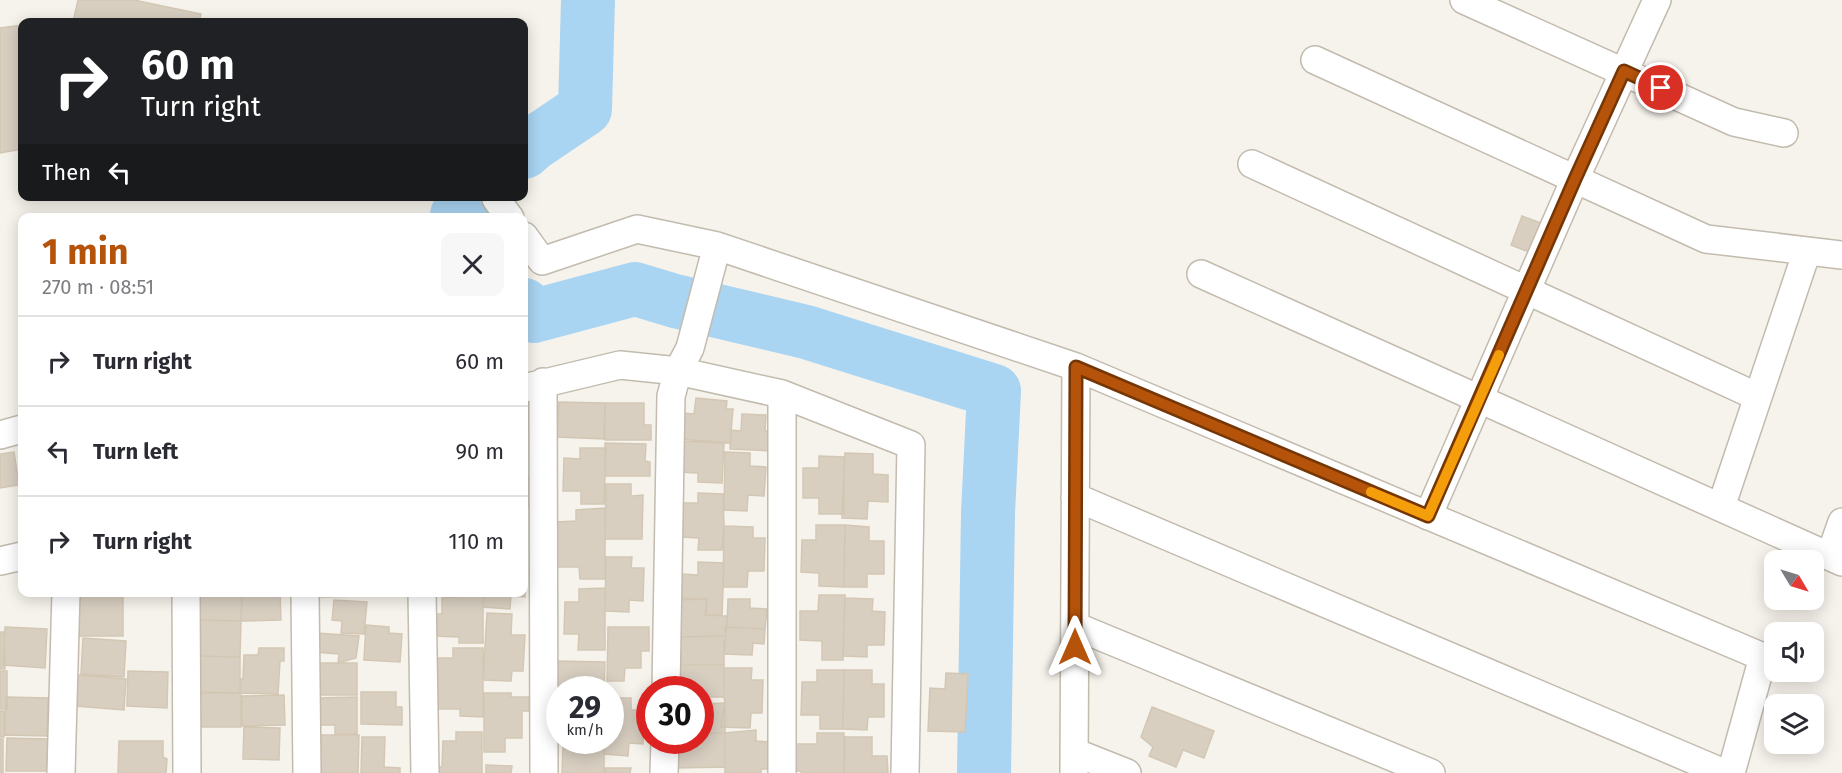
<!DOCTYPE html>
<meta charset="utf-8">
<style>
body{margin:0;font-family:"Fira Sans",sans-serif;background:#f7f7f7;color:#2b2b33;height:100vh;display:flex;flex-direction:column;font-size:22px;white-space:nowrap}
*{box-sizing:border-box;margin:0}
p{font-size:20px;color:#7c7c81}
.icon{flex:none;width:33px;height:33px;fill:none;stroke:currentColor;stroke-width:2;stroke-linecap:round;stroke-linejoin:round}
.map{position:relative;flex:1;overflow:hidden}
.side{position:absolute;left:18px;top:213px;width:510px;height:384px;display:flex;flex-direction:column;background:#fff;border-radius:12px;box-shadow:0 3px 15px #0003}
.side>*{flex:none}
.hud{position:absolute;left:18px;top:18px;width:510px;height:183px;border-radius:12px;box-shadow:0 3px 15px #0003;background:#202124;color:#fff;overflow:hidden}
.needle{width:39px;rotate:128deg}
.fabs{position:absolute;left:1764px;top:550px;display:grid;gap:12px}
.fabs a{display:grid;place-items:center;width:60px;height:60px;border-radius:12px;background:#fff;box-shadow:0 3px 15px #0003;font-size:30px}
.speed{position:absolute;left:546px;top:676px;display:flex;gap:12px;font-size:30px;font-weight:700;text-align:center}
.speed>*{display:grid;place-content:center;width:78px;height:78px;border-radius:50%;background:#fff;box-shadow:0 3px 15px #0003;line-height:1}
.speed small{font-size:15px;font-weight:400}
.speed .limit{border:9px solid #d22;background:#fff;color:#111}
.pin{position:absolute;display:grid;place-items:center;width:51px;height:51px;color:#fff;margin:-26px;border:3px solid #fff;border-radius:50%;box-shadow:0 2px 6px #0007}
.me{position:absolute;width:66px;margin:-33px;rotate:0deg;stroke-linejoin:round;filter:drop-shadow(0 0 4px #0008)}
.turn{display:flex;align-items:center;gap:21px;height:126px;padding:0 24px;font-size:27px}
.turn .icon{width:78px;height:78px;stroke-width:2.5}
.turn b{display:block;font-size:42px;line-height:51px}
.then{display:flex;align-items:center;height:57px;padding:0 24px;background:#0003;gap:12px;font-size:22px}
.round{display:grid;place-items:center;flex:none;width:63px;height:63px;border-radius:12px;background:#f7f7f7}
.overview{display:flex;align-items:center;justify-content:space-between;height:102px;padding:0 24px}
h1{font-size:36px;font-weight:700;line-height:45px;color:#b45309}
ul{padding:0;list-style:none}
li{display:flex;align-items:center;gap:18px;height:90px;padding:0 24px;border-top:2px solid #e1e1e2}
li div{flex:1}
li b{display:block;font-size:22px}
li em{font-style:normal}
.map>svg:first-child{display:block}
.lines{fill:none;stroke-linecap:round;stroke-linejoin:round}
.river{stroke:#a9d4f2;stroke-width:54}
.building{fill:#d8cfc1;stroke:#d3c7b4;stroke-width:1.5}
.street-casing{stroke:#c2bbae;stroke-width:30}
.street{stroke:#fff;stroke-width:27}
.route-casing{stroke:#753606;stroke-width:15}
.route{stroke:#b45309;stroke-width:10}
.slow{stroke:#f59e0b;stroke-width:10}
</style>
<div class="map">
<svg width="1842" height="773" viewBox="0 0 1842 773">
<rect width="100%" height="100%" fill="#f6f3ec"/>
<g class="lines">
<!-- river -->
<path class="river" d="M524,152L533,144L585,109L588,0
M458,218L457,215L477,196
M524,305L534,316L635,289L675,301L806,332L994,391L988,513L984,773"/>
</g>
<!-- building -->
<path class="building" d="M78,0H134L201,14L199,22H73Z
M22,25V149L0,153V28Z
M1522,216L1541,223L1529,252L1511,245Z
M696,398L727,401L726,409H733L730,443L680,439L682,413L694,414Z
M559,402L605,403L604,439L557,437Z
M605,403H644V425H651V440H605Z
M742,414L766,415L765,431H774L772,451L730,449L731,430L741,431Z
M678,441L724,443L722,483L698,482V473L677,472Z
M605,443L646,444L645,461L650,462V476H605Z
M580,448H606L604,504H581V491H563L564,458L580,459Z
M14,452L19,485L0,488V454Z
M725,452L750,453V466L766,467L764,496L748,495L747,511L724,510Z
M845,453L873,454V474L888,475V502L868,501L867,519L842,518Z
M819,456L844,457V514H819V498H803V468H819Z
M524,477H535V506H524V538Z
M606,484H631V496L643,495L642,539H605Z
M698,493L723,494L724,526L722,550H698L699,538L681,537L682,503H698Z
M605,508V579H580L579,567H557L556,522L576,521V510Z
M816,525H845L844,587L819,586V573L801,572L802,540H816Z
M845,525L869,527V541H884V574H867V587H844Z
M724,526L753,527V538H765L764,571H748L747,587H723Z
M606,557H632L631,568H644L643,601L629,600V612L605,611Z
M524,562H527L525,597L511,596L510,609L483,607L484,592H524Z
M698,562L724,563L722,615H705L707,599L680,600L681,574L698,575Z
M605,588V650H578L579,634H564L565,602H579V589Z
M200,592H242L241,621L200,620Z
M242,592H280L281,620L241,621Z
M318,592H364V596L318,597Z
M456,592H483V643H459V637L433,636L434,614H442V597H456Z
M79,595L123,596V636H78Z
M819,595H845L843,660H822V641L800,640V611H818Z
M674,598L707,599L706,615L727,616L726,636L675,637Z
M845,598L873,599L872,611L885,612L884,645H867V657L843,656Z
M728,599H750V608L767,609L765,629L727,627Z
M334,600L367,602L364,634L341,633L342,621L332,620Z
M487,613L512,614L511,635H525L523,671H512L511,681L483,680Z
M200,620L241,621L240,657L199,656Z
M366,625L389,627V633L402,634L400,662L364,660Z
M5,627L47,629L45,668L3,665Z
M608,627H649V651H641V668H625L624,681H607Z
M725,627L765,629L764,644L753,643L752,655L724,654L726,636Z
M0,632H4L5,669H0Z
M316,633L359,636L356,658L338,663L339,654L314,652Z
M724,636V665H675V637Z
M83,638L126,641L124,677L81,674Z
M259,648H284V661H280L278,694L240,693L241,679H243L244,655H258Z
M453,648H483V717L460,716V709H434V658H453Z
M199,656L240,657V693L197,692Z
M558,661L605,662L604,690H560V714H557Z
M315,663H357V695H315Z
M675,665H724V697H700V690H675Z
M724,668H752L751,680H763L762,713H751L750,728L721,727L725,703L724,697Z
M817,670H844L843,729H820V715H801L802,682H817Z
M844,670H872V684H884V717H868L867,730L843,729Z
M0,671H7V709H0Z
M128,671L168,672L167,708L127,706Z
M946,673L968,674L965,732L928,731L930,688L945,689Z
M78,675L126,679L124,710L75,706Z
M361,692H396V707H402V725L361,724Z
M198,693H241V727H197Z
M484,693H511V697H529V711H522V738H505V752H484Z
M284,695L285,725L242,726V696Z
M6,697L48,698L47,736L5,735Z
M357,697V734H335V725H318L317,698Z
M610,698H631V710H644L643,744L629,743L628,756L604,754V741H610Z
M725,703V733H700V704Z
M1152,707L1214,731L1204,758L1183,750L1176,767L1149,756L1153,747L1141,737Z
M0,711H4V737H0Z
M244,727L280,728L279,760L243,759Z
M756,730V741L770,742V769H761V773H725V733Z
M456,732H482V773H436V767H442L443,741H456Z
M700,733H725V767L676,768V741H700Z
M817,733H844V773H801V771H794V744H817Z
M319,735H359L358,773H318Z
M362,737H385L384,767L400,768V773H361Z
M845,737H872V756H887L888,773H844Z
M7,738L48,739L47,771H6Z
M0,739H3V773H0Z
M119,741H163V757L167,759L166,773H118Z
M583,741H604V773H562L563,746H583Z
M486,765L512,766L511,773H486Z
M605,768H631L630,773H605Z"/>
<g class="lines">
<defs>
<path id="street" d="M1464,0L1734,122L1784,133
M1315,60L1706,239L1842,255
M1252,164L1758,397
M496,199L510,218
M524,236L542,261L637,229L717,246L1076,367L1763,657L1731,773
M1201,274L1842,562
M543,382L544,773
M524,388L620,365L678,371L782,394L911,445L905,773
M782,394V773
M0,435L22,429
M1075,497L1724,773
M1721,507L1807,251
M1428,516L1575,179L1657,0
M1830,556L1842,522
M0,561L22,556
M186,592L187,773
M305,592L307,773
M422,592L425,773
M1075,626L1431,773
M666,690L671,396L678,371L690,348L717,246
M1074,752L1127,773
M61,773L66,592
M664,773L665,741
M1074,773L1076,367"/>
</defs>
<!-- street casing -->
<use href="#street" class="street-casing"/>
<!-- street -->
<use href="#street" class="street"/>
</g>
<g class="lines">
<defs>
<path id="route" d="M1075,647L1076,367L1428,516L1575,179L1624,71L1661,88"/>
</defs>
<!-- route casing -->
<use href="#route" class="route-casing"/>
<!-- route -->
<use href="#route" class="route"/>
<!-- slow -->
<path class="slow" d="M1371,492L1428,516L1499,355"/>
</g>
</svg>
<div class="fabs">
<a><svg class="needle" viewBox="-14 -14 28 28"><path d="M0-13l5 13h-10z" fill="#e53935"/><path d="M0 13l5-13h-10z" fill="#7c7c81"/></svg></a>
<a><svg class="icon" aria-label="sound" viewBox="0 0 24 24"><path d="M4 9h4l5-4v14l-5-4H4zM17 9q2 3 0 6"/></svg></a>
<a><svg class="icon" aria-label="layers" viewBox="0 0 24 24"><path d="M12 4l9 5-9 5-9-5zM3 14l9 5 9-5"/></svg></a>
</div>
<div class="speed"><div>29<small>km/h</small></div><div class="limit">30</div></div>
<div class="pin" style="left:1661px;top:88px;background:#d93025"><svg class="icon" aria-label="arrive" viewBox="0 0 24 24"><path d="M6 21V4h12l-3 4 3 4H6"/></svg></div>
<svg class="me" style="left:1075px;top:647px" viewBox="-20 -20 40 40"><path d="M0-17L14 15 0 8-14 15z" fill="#b45309" stroke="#fff" stroke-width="4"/></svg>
<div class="hud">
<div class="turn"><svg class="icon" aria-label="right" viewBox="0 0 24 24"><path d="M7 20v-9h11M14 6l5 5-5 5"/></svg><div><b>60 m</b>Turn right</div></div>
<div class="then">Then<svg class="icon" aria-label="left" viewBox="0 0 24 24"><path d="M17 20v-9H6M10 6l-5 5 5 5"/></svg></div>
</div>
<section class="side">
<div class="overview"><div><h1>1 min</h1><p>270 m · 08:51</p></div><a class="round"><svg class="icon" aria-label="close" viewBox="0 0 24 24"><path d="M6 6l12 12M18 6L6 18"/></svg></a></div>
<ul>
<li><svg class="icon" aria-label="right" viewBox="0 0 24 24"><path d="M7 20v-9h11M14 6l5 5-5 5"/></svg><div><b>Turn right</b></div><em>60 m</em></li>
<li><svg class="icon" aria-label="left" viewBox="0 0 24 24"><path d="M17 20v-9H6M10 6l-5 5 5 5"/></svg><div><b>Turn left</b></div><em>90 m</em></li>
<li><svg class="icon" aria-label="right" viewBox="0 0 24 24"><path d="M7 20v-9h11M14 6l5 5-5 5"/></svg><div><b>Turn right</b></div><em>110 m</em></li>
</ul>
</section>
</div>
